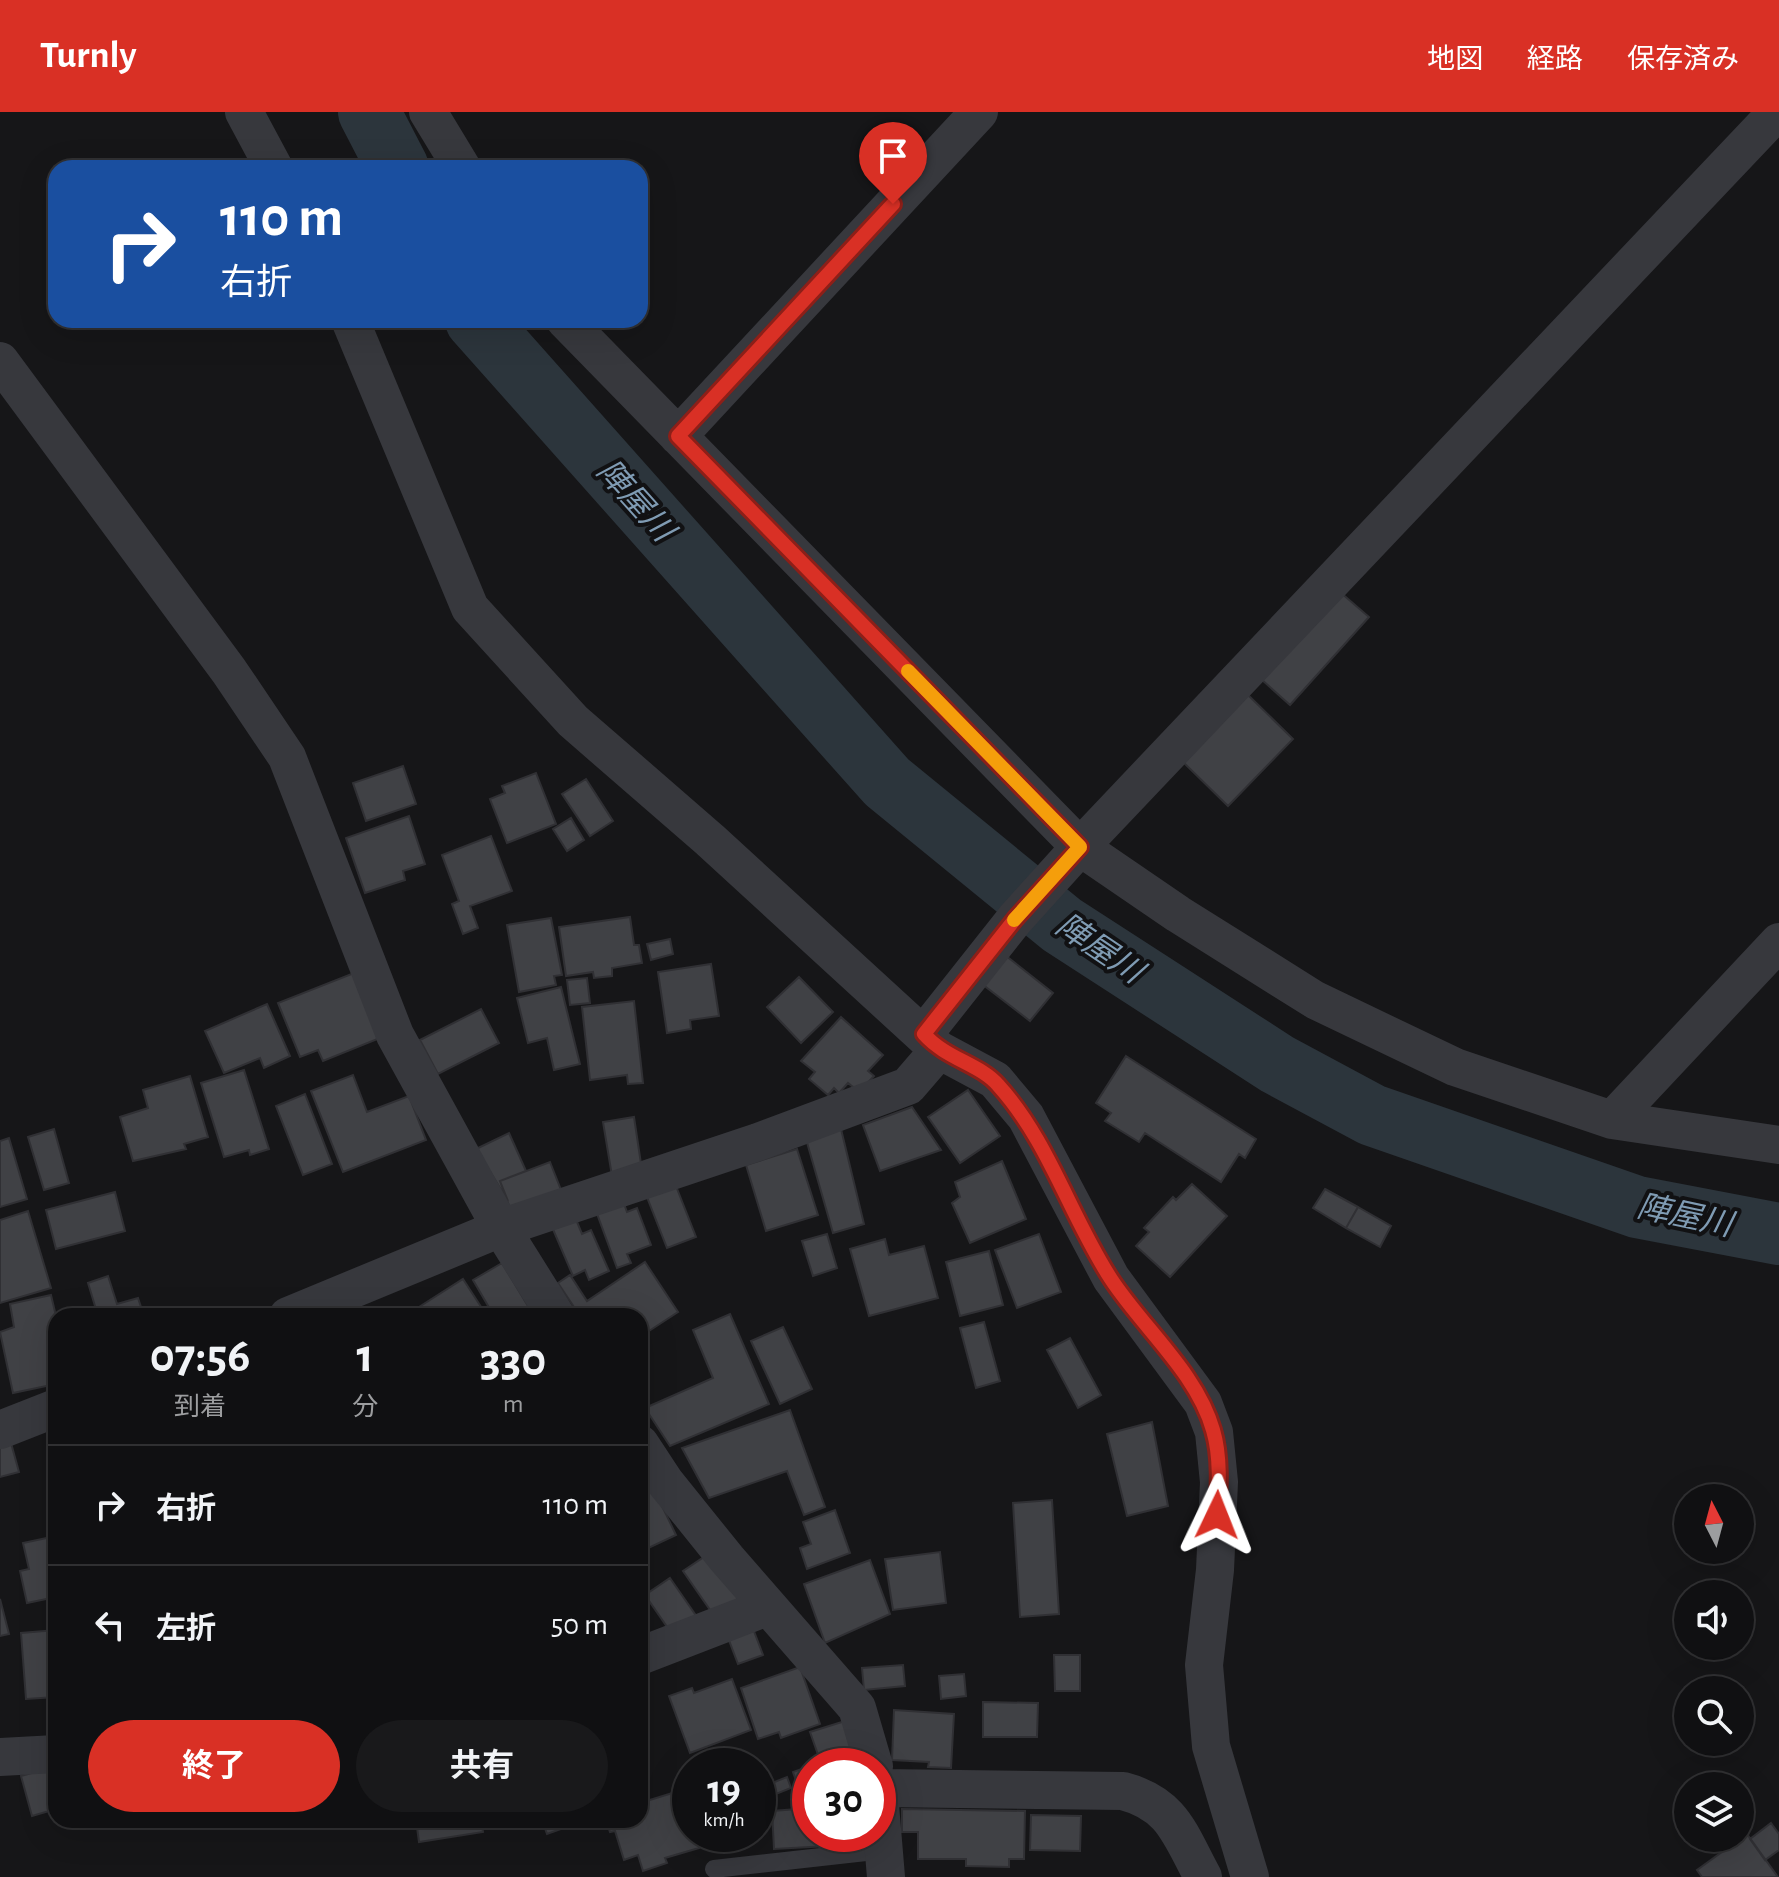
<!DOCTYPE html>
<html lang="ja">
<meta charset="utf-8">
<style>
body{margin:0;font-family:"Alegreya Sans","Noto Sans JP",sans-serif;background:#19191b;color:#f1f3f6;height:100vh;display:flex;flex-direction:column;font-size:30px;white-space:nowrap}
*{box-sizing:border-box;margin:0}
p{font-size:26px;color:#9c9d9f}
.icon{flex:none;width:44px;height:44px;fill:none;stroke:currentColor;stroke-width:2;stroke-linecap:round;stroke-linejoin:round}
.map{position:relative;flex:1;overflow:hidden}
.panel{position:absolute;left:48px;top:1196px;width:600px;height:520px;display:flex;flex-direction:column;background:#101012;border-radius:24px;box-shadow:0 8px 32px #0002,0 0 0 2px #303032}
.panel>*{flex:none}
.hud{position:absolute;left:48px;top:48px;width:600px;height:168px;border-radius:24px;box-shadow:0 8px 32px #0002,0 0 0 2px #303032;background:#1a4fa0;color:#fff;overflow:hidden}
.needle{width:52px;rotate:354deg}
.tools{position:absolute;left:1674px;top:1372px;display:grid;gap:16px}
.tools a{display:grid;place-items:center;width:80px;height:80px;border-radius:50%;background:#101012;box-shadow:0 8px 32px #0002,0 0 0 2px #303032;font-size:40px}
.speed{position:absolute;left:672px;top:1636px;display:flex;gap:16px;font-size:40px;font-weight:700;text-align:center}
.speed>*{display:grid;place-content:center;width:104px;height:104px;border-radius:50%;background:#101012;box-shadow:0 8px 32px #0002,0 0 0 2px #303032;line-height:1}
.speed small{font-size:20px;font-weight:400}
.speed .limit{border:12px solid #d22;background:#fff;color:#111}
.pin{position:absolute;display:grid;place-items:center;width:68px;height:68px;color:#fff;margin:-82px -34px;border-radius:50% 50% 50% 0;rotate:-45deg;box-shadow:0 0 8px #0007}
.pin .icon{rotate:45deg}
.me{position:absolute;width:88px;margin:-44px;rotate:2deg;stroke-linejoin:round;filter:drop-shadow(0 0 6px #0008)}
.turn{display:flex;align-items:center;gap:28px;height:168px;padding:0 40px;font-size:36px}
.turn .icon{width:104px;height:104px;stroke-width:2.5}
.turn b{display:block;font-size:56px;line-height:68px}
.eta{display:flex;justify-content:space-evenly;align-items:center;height:136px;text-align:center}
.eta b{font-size:48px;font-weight:700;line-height:56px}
.primary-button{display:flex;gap:16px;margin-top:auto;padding:16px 40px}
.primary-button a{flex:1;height:92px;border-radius:48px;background:#d93025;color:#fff;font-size:32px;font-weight:700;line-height:92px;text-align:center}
.primary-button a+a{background:#19191b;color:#f1f3f6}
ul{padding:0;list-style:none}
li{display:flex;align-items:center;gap:24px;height:120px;padding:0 40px;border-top:2px solid #303032}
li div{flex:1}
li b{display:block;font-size:30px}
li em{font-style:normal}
header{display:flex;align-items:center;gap:48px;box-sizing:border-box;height:112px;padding:0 40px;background:#d93025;color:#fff}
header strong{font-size:38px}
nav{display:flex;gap:44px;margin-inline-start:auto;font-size:28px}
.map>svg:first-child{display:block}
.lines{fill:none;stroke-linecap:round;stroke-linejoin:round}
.river{stroke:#2c353c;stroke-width:62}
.building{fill:#404145;stroke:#303034;stroke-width:2}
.lane{stroke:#37383d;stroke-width:18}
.street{stroke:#37383d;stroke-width:38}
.route-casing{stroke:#8d1f18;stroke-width:20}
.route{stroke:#d93025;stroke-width:14}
.slow{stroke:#f59e0b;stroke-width:14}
.labels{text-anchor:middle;stroke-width:8;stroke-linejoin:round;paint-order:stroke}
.water-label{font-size:32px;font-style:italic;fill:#7f9bb3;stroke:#111113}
</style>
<header>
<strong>Turnly</strong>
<nav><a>地図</a><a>経路</a><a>保存済み</a></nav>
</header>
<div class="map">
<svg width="1779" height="1765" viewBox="0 0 1779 1765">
<rect width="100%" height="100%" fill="#161618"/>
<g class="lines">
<!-- river -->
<path class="river" d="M369,0L398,56
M476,208L887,670L1062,813L1277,952L1372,1003L1637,1095L1779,1122"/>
</g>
<!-- building -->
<path class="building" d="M1340,480L1369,505L1290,593L1261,567Z
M1247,582L1293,627L1228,694L1181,648Z
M403,654L416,692L366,709L353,671Z
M536,661L556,712L507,731L490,687L505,681L502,674Z
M586,667L613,709L590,724L562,682Z
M409,704L425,752L403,759L405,768L365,781L346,726Z
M571,706L584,728L567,739L553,717Z
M491,724L512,779L470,794L478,816L463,822L452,792L459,789L442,743Z
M630,805L634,833H639L642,851L612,856V864L594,866L593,860L566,864L559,815Z
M551,806L562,863L554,864L556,873L519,880L507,813Z
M670,827L673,842L651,848L647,832Z
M1005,843L1053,881L1030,909L982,872Z
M711,852L719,904L690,908L691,917L667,921L658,860Z
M354,861L380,926L323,949L318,938L300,945L278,891Z
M799,865L833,900L801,931L767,895Z
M587,866L590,891L570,893L567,868Z
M561,875L580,952L554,958L547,926L528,931L517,886Z
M634,889L643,971L628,972L627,963L590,968L582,895Z
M267,892L290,944L264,956L260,946L224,961L205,919Z
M481,897L499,931L438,962L420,928Z
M841,905L883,943L868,959L874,964L859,980L848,971L839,981L834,976L828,983L809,967L815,960L801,949Z
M1126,944L1256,1027L1245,1046L1239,1042L1221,1070L1145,1021L1139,1030L1105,1009L1111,1001L1096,991Z
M244,958L269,1037L250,1043L249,1038L224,1045L201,971Z
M353,963L367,1000L409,984L426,1028L343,1060L311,979Z
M190,964L208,1025L184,1032L186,1037L133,1049L120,1005L148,996L143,978Z
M968,978L1000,1024L960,1051L928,1005Z
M305,982L332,1052L303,1063L276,994Z
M912,995L941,1038L880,1059L863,1013Z
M634,1005L643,1065L613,1070L603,1010Z
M54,1017L69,1071L44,1078L28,1025Z
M841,1017L864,1112L833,1121L806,1027Z
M509,1021L526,1059L500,1069L508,1089L476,1037Z
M9,1026L27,1087L0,1095V1029Z
M797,1037L818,1103L766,1119L746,1053Z
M1002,1049L1026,1107L970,1131L952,1091L960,1085L955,1070Z
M550,1050L563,1083L512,1102L500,1069Z
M674,1069L696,1125L667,1136L645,1080Z
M1192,1072L1227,1104L1170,1165L1136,1134L1149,1120L1144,1116L1173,1085L1176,1088Z
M1325,1077L1358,1095L1346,1116L1313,1096Z
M115,1080L125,1119L56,1137L46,1098Z
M623,1089L627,1100L637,1096L651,1133L627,1142L631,1151L617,1156L596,1099Z
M1358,1095L1391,1114L1380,1135L1346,1116Z
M28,1099L51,1176L0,1191V1108Z
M575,1105L582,1122L591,1118L609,1159L589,1168L585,1158L573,1164L552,1115Z
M827,1122L837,1156L813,1164L802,1129Z
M1039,1122L1061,1180L1017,1196L995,1138Z
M885,1127L889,1143L924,1134L938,1186L869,1204L850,1137Z
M989,1139L1003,1193L960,1204L946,1150Z
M645,1150L678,1200L649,1219L645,1214L640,1217V1204H580L558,1171L570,1163L587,1189Z
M502,1151L534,1204H494L473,1168Z
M108,1164L117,1192L138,1186L144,1204H98L88,1171Z
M463,1167L487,1204H409L408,1202Z
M51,1183L56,1204V1272L13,1281L0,1220L14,1215L10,1192Z
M730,1202L769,1292L670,1334L645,1296L713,1266L693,1218Z
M984,1210L1000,1269L976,1276L960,1216Z
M783,1215L812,1277L780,1292L751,1229Z
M1070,1226L1101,1283L1078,1296L1047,1238Z
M790,1298L825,1395L804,1403L787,1359L709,1386L682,1336Z
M1152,1310L1168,1394L1127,1404L1107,1322Z
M11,1331L19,1360L0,1365V1334Z
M651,1371L676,1423L640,1440V1376Z
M1052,1388L1059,1502L1020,1505L1013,1391Z
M835,1398L850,1441L807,1457L800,1436L811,1432L803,1410Z
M56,1424V1485L27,1491L20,1459L29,1457L23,1431Z
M940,1440L946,1491L893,1498L885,1447Z
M710,1441L742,1487L715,1505L683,1459Z
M870,1448L890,1502L825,1531L804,1472Z
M670,1466L697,1505L672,1522L645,1483Z
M0,1487L9,1522L0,1524Z
M752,1514L763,1543L738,1552L727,1523Z
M56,1518V1585L26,1587L21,1521Z
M1054,1543H1080V1579H1055Z
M903,1553L905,1574L864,1578L862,1556Z
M800,1555L820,1612L781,1626L779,1620L758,1627L741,1576Z
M964,1562L966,1584L941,1587L939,1564Z
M732,1567L751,1618L690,1641L669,1584L692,1576L694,1581Z
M983,1590L1038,1591L1037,1625H983Z
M894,1598L954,1602L951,1656L928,1655L929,1650L892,1648Z
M845,1609L860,1654H822L810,1620Z
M810,1654V1674L799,1677L793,1660Z
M53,1655L56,1697L32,1704L21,1664Z
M787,1665L791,1676L776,1682L772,1671Z
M682,1678L690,1705V1722H695L699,1736L665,1746L667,1751L643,1759L638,1743L624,1748L615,1719L610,1720L606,1708H640V1691Z
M810,1696V1722H827L828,1734L774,1737L772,1699Z
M902,1697L1025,1699L1024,1747H1009V1755L966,1754V1747H918V1720H902Z
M1031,1703L1081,1704L1080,1739L1030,1738Z
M416,1708H481L483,1720L419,1730Z
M542,1708H586L547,1722Z
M1771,1711L1779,1722V1738L1765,1748L1750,1727Z
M705,1722H755V1726L709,1736Z
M837,1722H862L863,1730L838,1732Z
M1747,1722L1778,1765H1702L1697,1758Z"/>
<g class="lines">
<!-- lane -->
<path class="lane" d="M714,1757L884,1738"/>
<!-- street -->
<path class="street" d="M244,0L274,56
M428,0L462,56
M350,208L470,496L573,609L710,728L939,938L995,968L1026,1005L1111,1166L1203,1291L1214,1320L1219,1370L1215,1458L1204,1553L1211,1634L1250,1765
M565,208L1080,735L1178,802L1315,888L1455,955L1612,1008L1779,1033
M0,249L229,559L287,645L395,923L501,1116L556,1204
M678,324L979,0
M924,922L1015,807L1080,735L1777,0
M1612,1008L1779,830
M288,1204L501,1116L758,1030L908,974L939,938
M0,1318L56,1296
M640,1332L665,1370L727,1447L857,1596L874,1654
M640,1544L767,1495
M0,1645L56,1642
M878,1669L886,1765
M880,1676L1123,1679C1173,1692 1180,1723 1203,1765"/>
</g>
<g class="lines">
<defs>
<path id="route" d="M893,92L678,324L1080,735L1015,807L924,922C946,947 980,952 998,973C1049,1029 1070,1104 1111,1167C1143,1216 1197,1261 1213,1318C1221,1345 1219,1376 1217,1403"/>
</defs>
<!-- route casing -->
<use href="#route" class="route-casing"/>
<!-- route -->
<use href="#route" class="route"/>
<!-- slow -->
<path class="slow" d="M908,559L1080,735L1014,808"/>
</g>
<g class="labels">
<!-- water labels -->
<g class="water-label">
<text transform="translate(636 388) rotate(48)" y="11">陣屋川</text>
<text transform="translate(1100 836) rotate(34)" y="11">陣屋川</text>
<text transform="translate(1685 1103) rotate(12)" y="11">陣屋川</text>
</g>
</g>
</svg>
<div class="tools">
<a><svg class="needle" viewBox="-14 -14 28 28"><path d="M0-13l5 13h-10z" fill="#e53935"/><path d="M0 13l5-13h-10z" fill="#9c9d9f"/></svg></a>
<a><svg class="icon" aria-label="sound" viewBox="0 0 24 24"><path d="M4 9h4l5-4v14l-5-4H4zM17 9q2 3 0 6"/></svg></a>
<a><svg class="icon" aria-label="search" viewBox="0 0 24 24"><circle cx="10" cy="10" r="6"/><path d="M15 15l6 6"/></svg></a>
<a><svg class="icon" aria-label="layers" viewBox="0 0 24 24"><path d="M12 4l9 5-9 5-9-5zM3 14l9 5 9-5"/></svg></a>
</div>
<div class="speed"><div>19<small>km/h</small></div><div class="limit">30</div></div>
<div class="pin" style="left:893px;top:92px;background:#d93025"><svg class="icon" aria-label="arrive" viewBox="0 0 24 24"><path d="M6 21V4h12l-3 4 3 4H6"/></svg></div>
<svg class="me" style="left:1217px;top:1403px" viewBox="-20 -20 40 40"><path d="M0-17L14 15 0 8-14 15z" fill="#d93025" stroke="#fff" stroke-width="4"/></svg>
<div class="hud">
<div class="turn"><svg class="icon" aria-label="right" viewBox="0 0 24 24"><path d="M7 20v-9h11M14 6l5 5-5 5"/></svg><div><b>110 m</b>右折</div></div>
</div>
<section class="panel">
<div class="eta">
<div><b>07:56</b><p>到着</p></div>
<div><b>1</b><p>分</p></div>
<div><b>330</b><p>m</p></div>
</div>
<ul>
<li><svg class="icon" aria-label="right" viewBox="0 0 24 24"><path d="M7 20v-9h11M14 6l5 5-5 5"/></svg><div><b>右折</b></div><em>110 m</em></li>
<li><svg class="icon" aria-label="left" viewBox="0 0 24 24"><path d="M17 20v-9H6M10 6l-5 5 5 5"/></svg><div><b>左折</b></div><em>50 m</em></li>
</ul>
<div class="primary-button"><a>終了</a><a>共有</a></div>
</section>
</div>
